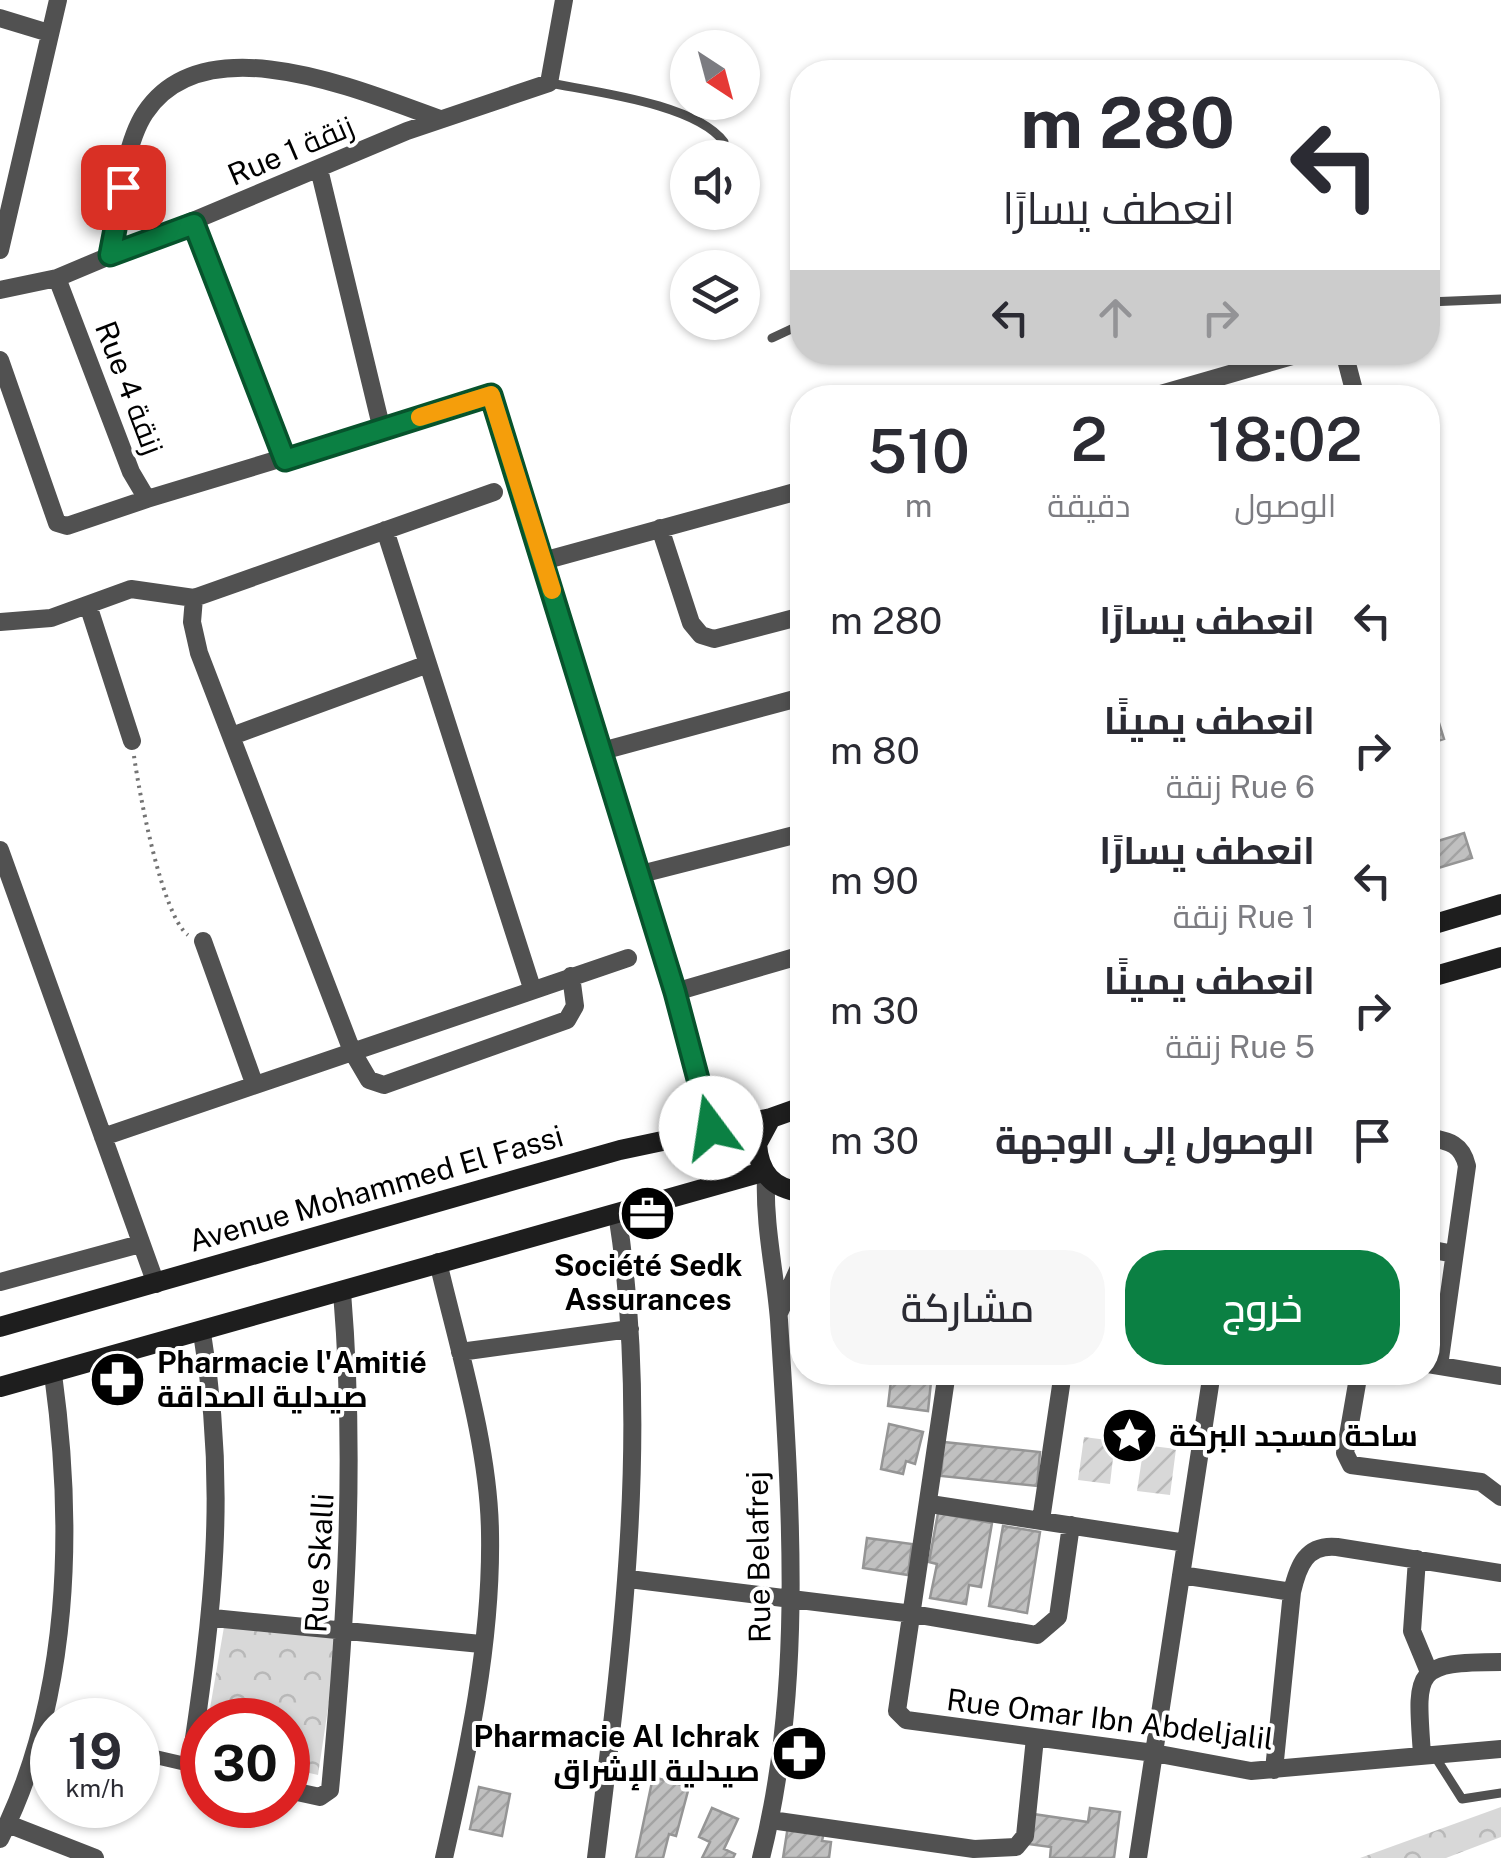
<!DOCTYPE html>
<html lang="ar">
<meta charset="utf-8">
<style>
body{margin:0;font-family:"Public Sans",Cairo,sans-serif;background:#f7f7f7;color:#2b2b33;direction:rtl;height:100vh;display:flex;flex-direction:column;font-size:38px;white-space:nowrap}
*{box-sizing:border-box;margin:0}
p{font-size:32px;color:#7c7c81}
.icon{flex:none;width:55px;height:55px;fill:none;stroke:currentColor;stroke-width:2;stroke-linecap:round;stroke-linejoin:round}
.map{position:relative;flex:1;overflow:hidden;direction:ltr}
.drawer{position:absolute;left:790px;top:385px;width:650px;height:1000px;display:flex;flex-direction:column;background:#fff;border-radius:40px;box-shadow:0 2px 8px #0004;direction:rtl}
.drawer>*{flex:none}
.hud{position:absolute;left:790px;top:60px;width:650px;height:305px;border-radius:40px;box-shadow:0 2px 8px #0004;direction:rtl;background:#fff;color:#2b2b33;overflow:hidden}
.needle{width:65px;rotate:144deg}
.fabs{position:absolute;left:670px;top:30px;display:grid;gap:20px}
.fabs a{display:grid;place-items:center;width:90px;height:90px;border-radius:50%;background:#fff;box-shadow:0 2px 8px #0004;font-size:50px}
.speed{position:absolute;left:30px;top:1698px;display:flex;gap:20px;font-size:50px;font-weight:700;text-align:center}
.speed>*{display:grid;place-content:center;width:130px;height:130px;border-radius:50%;background:#fff;box-shadow:0 2px 8px #0004;line-height:1}
.speed small{font-size:25px;font-weight:400}
.speed .limit{border:15px solid #d22;background:#fff;color:#111}
.pin{position:absolute;display:grid;place-items:center;width:85px;height:85px;color:#fff;margin:-42px;border-radius:20px;box-shadow:0 5px 15px #0006}
.me{position:absolute;width:110px;margin:-55px;rotate:346deg;stroke-linejoin:round;filter:drop-shadow(0 0 8px #0008)}
.turn{display:flex;align-items:center;gap:35px;height:210px;padding:0 40px;font-size:45px}
.turn .icon{width:130px;height:130px;stroke-width:2.5}
.turn b{display:block;font-size:70px;line-height:85px}
.lanes{display:flex;align-items:center;height:95px;padding:0 40px;background:#0003;justify-content:center;gap:50px;direction:ltr}
.lanes .off{opacity:.35}
.eta{display:flex;justify-content:space-evenly;align-items:center;height:170px;text-align:center}
.eta b{font-size:60px;font-weight:600;line-height:70px}
.primary-button{display:flex;gap:20px;margin-top:auto;padding:20px 40px}
.primary-button a{flex:1;height:115px;border-radius:40px;background:#0b8043;color:#fff;font-size:40px;font-weight:600;line-height:115px;text-align:center}
.primary-button a+a{background:#f7f7f7;color:#2b2b33}
ul{padding:0;list-style:none}
li{display:flex;align-items:center;gap:30px;height:130px;padding:0 40px}
li div{flex:1}
li b{display:block;font-size:38px}
li em{font-style:normal}
.map>svg:first-child{display:block}
.park{fill:url(#park-crowns)}
.garden{fill:url(#garden-furrows)}
.building{fill:url(#building-hatch);stroke:#959595;stroke-width:2.5}
.lines{fill:none;stroke-linecap:round;stroke-linejoin:round}
.path{stroke:#737373;stroke-width:4;stroke-dasharray:2.5 5;stroke-linecap:butt}
.service{stroke:#515151;stroke-width:9}
.pedestrian{stroke:#515151;stroke-width:14}
.minor{stroke:#515151;stroke-width:18}
.secondary{stroke:#1e1e1e;stroke-width:20}
.route-casing{stroke:#07532c;stroke-width:25}
.route{stroke:#0b8043;stroke-width:18}
.slow{stroke:#f59e0b;stroke-width:18}
.labels{text-anchor:middle;stroke-width:8;stroke-linejoin:round;paint-order:stroke}
.street-label{font-size:30px;fill:#000;stroke:#fff}
.poi-label{font-size:30px;font-weight:bold;fill:#000;stroke:#fff;text-anchor:start}
</style>
<div class="map">
<svg width="1501" height="1858" viewBox="0 0 1501 1858">
<defs>
<pattern id="park-crowns" width="20" height="18" patternUnits="userSpaceOnUse" patternTransform="scale(2.5)"><rect width="20" height="18" fill="#d8d8d8"/><path d="M2 6a3 3 0 1 1 6 0M12 15a3 3 0 1 1 6 0" fill="none" stroke="#b8b8b8"/></pattern>
<pattern id="garden-furrows" width="10" height="10" patternUnits="userSpaceOnUse" patternTransform="scale(2.5)"><rect width="10" height="10" fill="#d8d8d8"/><path d="M-1 1l2-2M0 10L10 0M9 11l2-2" fill="none" stroke="#b8b8b8"/></pattern>
<pattern id="building-hatch" width="6" height="6" patternUnits="userSpaceOnUse" patternTransform="scale(2.5)"><rect width="6" height="6" fill="#c0c0c0"/><path d="M-1 1l2-2M0 6l6-6M5 7l2-2" fill="none" stroke="#a3a3a3"/></pattern>
</defs>
<rect width="100%" height="100%" fill="#fff"/>
<!-- park -->
<path class="park" d="M225,1621L339,1635L318,1775L288,1768V1720H208Z
M1501,1807V1837L1446,1858H1360Z"/>
<!-- garden -->
<path class="garden" d="M1084,1437L1115,1441L1110,1484L1078,1480Z
M1144,1445L1176,1449L1170,1495L1137,1491Z"/>
<!-- building -->
<path class="building" d="M1435,710L1444,739L1428,744V712Z
M1464,833L1472,858L1428,871V844Z
M892,1372H932L928,1411L888,1406Z
M889,1424L923,1432L915,1464L906,1461L903,1474L881,1469Z
M944,1442L1040,1452L1037,1486L941,1476Z
M938,1513L992,1523L981,1587L969,1585L966,1604L930,1598L937,1564L929,1562Z
M1003,1526L1040,1532L1027,1613L989,1606Z
M867,1538L912,1544L908,1575L863,1568Z
M653,1777L689,1787L676,1836L669,1834L663,1858H636Z
M479,1787L510,1794L502,1836L470,1829Z
M712,1808L738,1819L724,1849L735,1854L733,1858H702L710,1842L699,1837Z
M1090,1808L1120,1812L1114,1858H1050L1051,1847L1028,1844L1033,1814L1088,1822Z
M788,1826L824,1832L822,1841L831,1842L829,1858H783Z"/>
<g class="lines">
<!-- path -->
<path class="path" d="M134,756C139,792 162,916 188,935"/>
<!-- service -->
<path class="service" d="M550,83C595,92 696,104 724,142
M1428,302L1501,299
M772,338L802,324
M1434,1755L1462,1799L1501,1793"/>
<!-- pedestrian -->
<path class="pedestrian" d="M138,1753L190,1765"/>
<!-- minor -->
<path class="minor" d="M0,18L49,33
M319,169L382,430
M194,223L285,461
M0,250L58,0
M110,255C117,216 123,146 145,113C205,22 363,92 440,119
M57,278L131,472L147,499L491,395L675,992L711,1128
M0,290L57,278L407,131L549,83L564,0
M1344,352L1356,398
M0,360L57,523L67,526L147,499
M1147,398L1306,352
M660,528L691,623L701,635L714,639L802,616
M385,530L532,988
M543,561L802,490
M194,598L192,622L199,653L352,1051L369,1080L384,1085L567,1020L575,1006L571,976
M88,605L132,741
M0,622L51,618L131,589L194,598L494,492
M232,736L428,664
M602,751L802,697
M0,850L156,1284
M637,875L802,833
M203,941L254,1083
M675,992L802,955
M103,1137L628,958
M1428,1137C1448,1141 1462,1143 1467,1166L1439,1366
M1428,1249L1454,1254
M438,1262C458,1347 489,1446 490,1533C492,1642 468,1752 444,1858
M0,1282L140,1244
M779,1313L802,1261
M202,1333C228,1487 213,1613 190,1765L202,1768
M460,1352L630,1329
M1428,1364L1501,1376
M947,1372L897,1711L906,1720L1154,1753L1251,1771L1501,1749
M1359,1372L1345,1453L1351,1465L1481,1482L1501,1497
M930,1504L1186,1543
M1041,1520L1063,1372
M1417,1559L1412,1631L1429,1672
M1181,1575L1292,1592
M629,1579L913,1614L1037,1635L1058,1617L1071,1525
M213,1618L481,1644
M1422,1754C1416,1670 1413,1662 1501,1662
M1274,1770L1292,1592C1298,1566 1306,1544 1337,1547L1501,1573
M288,1790L320,1797L330,1790C346,1623 356,1460 342,1292
M771,1820L974,1849L1016,1847L1025,1836L1035,1738
M8,1824L95,1858
M0,1839C71,1698 74,1526 53,1374
M596,1858C622,1646 651,1426 617,1213
M761,1858C805,1685 790,1496 779,1320C775,1271 764,1226 766,1176
M1138,1858L1212,1372"/>
<!-- secondary -->
<path class="secondary" d="M1428,926L1501,904
M1428,978L1501,957
M802,1107L771,1118L757,1144C759,1173 773,1189 802,1192
M0,1327L620,1150L771,1118
M0,1387L763,1172"/>
</g>
<g class="lines">
<defs>
<path id="route" d="M123,187L110,255L194,224L285,460L491,395L675,992L711,1128"/>
</defs>
<!-- route casing -->
<use href="#route" class="route-casing"/>
<!-- route -->
<use href="#route" class="route"/>
<!-- slow -->
<path class="slow" d="M420,417L491,395L552,590"/>
</g>
<!-- icons -->
<defs>
<symbol id="office-disc" viewBox="-11 -11 22 22"><circle r="9.5" fill="#000" stroke="#fff"/><path d="M-6-3h4V-5.5h4V-3h4V5H-6ZM-1-4.5V-3h2v-1.5ZM-6 0V1H6V0Z" fill="#fff"/></symbol>
<symbol id="pharmacy-disc" viewBox="-11 -11 22 22"><circle r="9.5" fill="#000" stroke="#fff"/><path d="M-2-6h4v4h4v4h-4v4h-4v-4h-4v-4h4Z" fill="#fff"/></symbol>
<symbol id="sight-disc" viewBox="-11 -11 22 22"><circle r="9.5" fill="#000" stroke="#fff"/><path d="M0-6L1.8-2.2L6-1.7L2.9 1.2L3.7 5.4L0 3.3L-3.7 5.4L-2.9 1.2L-6-1.7L-1.8-2.2Z" fill="#fff"/></symbol>
</defs>
<g fill-rule="evenodd">
<use href="#office-disc" x="616" y="1182" width="63" height="63"/>
<use href="#pharmacy-disc" x="86" y="1348" width="63" height="63"/>
<use href="#sight-disc" x="1098" y="1404" width="63" height="63"/>
<use href="#pharmacy-disc" x="768" y="1722" width="63" height="63"/>
</g>
<g class="labels">
<!-- street labels -->
<g class="street-label">
<text transform="translate(291 151) rotate(-23)" y="10">Rue 1 زنقة</text>
<text transform="translate(129 388) rotate(69)" y="10">Rue 4 زنقة</text>
<text transform="translate(376 1189) rotate(-16)" y="10">Avenue Mohammed El Fassi</text>
<text transform="translate(759 1557) rotate(-91)" y="10">Rue Belafrej</text>
<text transform="translate(320 1563) rotate(-87)" y="10">Rue Skalli</text>
<text transform="translate(1110 1720) rotate(7)" y="10">Rue Omar Ibn Abdeljalil</text>
</g>
<!-- poi labels -->
<g class="poi-label">
<text x="648" y="1276" text-anchor="middle">Société Sedk<tspan x="648" dy="34">Assurances</tspan></text>
<text x="157" y="1373">Pharmacie l'Amitié<tspan x="157" dy="34">صيدلية الصداقة</tspan></text>
<text x="1169" y="1446">ساحة مسجد البركة</text>
<text x="760" y="1747" text-anchor="end">Pharmacie Al Ichrak<tspan x="760" dy="34">صيدلية الإشراق</tspan></text>
</g>
</g>
</svg>
<div class="fabs">
<a><svg class="needle" viewBox="-14 -14 28 28"><path d="M0-13l5 13h-10z" fill="#e53935"/><path d="M0 13l5-13h-10z" fill="#7c7c81"/></svg></a>
<a><svg class="icon" aria-label="sound" viewBox="0 0 24 24"><path d="M4 9h4l5-4v14l-5-4H4zM17 9q2 3 0 6"/></svg></a>
<a><svg class="icon" aria-label="layers" viewBox="0 0 24 24"><path d="M12 4l9 5-9 5-9-5zM3 14l9 5 9-5"/></svg></a>
</div>
<div class="speed"><div>19<small>km/h</small></div><div class="limit">30</div></div>
<div class="pin" style="left:123px;top:187px;background:#d93025"><svg class="icon" aria-label="arrive" viewBox="0 0 24 24"><path d="M6 21V4h12l-3 4 3 4H6"/></svg></div>
<svg class="me" style="left:711px;top:1128px" viewBox="-20 -20 40 40"><circle r="19" fill="#fff"/><path d="M0-13L10 11 0 6-10 11z" fill="#0b8043"/></svg>
<div class="hud">
<div class="turn"><svg class="icon" aria-label="left" viewBox="0 0 24 24"><path d="M17 20v-9H6M10 6l-5 5 5 5"/></svg><div><b>280 m</b>انعطف يسارًا</div></div>
<div class="lanes"><svg class="icon" aria-label="left" viewBox="0 0 24 24"><path d="M17 20v-9H6M10 6l-5 5 5 5"/></svg><svg class="icon off" aria-label="ahead" viewBox="0 0 24 24"><path d="M12 20V5M6 11l6-6 6 6"/></svg><svg class="icon off" aria-label="right" viewBox="0 0 24 24"><path d="M7 20v-9h11M14 6l5 5-5 5"/></svg></div>
</div>
<section class="drawer">
<div class="eta">
<div><b>18:02</b><p>الوصول</p></div>
<div><b>2</b><p>دقيقة</p></div>
<div><b>510</b><p>m</p></div>
</div>
<ul>
<li><svg class="icon" aria-label="left" viewBox="0 0 24 24"><path d="M17 20v-9H6M10 6l-5 5 5 5"/></svg><div><b>انعطف يسارًا</b></div><em>280 m</em></li>
<li><svg class="icon" aria-label="right" viewBox="0 0 24 24"><path d="M7 20v-9h11M14 6l5 5-5 5"/></svg><div><b>انعطف يمينًا</b><p>Rue 6 زنقة</p></div><em>80 m</em></li>
<li><svg class="icon" aria-label="left" viewBox="0 0 24 24"><path d="M17 20v-9H6M10 6l-5 5 5 5"/></svg><div><b>انعطف يسارًا</b><p>Rue 1 زنقة</p></div><em>90 m</em></li>
<li><svg class="icon" aria-label="right" viewBox="0 0 24 24"><path d="M7 20v-9h11M14 6l5 5-5 5"/></svg><div><b>انعطف يمينًا</b><p>Rue 5 زنقة</p></div><em>30 m</em></li>
<li><svg class="icon" aria-label="arrive" viewBox="0 0 24 24"><path d="M6 21V4h12l-3 4 3 4H6"/></svg><div><b>الوصول إلى الوجهة</b></div><em>30 m</em></li>
</ul>
<div class="primary-button"><a>خروج</a><a>مشاركة</a></div>
</section>
</div>
